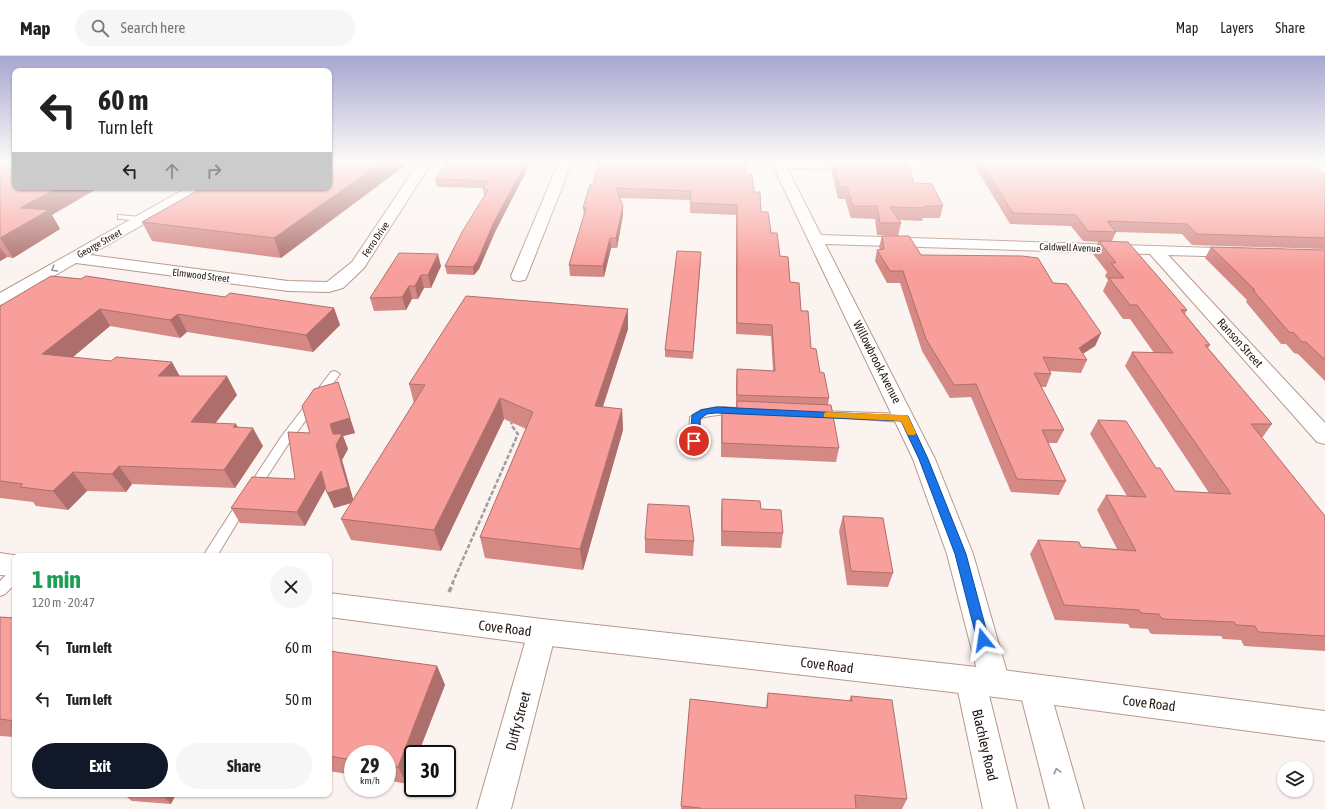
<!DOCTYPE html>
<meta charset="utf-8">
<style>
body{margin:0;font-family:"Asap Condensed",sans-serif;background:#f6f6f6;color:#222;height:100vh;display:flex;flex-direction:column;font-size:15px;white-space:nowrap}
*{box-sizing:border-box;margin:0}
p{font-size:13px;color:#767676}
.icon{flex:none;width:22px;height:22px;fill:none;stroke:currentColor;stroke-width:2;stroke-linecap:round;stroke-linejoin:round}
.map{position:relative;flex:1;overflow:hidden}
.details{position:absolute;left:12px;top:497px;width:320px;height:244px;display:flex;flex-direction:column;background:#fff;border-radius:8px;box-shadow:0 1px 3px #0004}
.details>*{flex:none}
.banner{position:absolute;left:12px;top:12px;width:320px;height:122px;border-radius:8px;box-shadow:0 1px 3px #0004;background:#fff;color:#222;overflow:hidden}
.buttons{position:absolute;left:1277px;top:705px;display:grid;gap:8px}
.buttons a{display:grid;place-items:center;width:36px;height:36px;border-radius:50%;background:#fff;box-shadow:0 1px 3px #0004;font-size:20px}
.speed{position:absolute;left:344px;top:689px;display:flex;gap:8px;font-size:20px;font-weight:700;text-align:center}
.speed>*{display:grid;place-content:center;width:52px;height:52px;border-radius:50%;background:#fff;box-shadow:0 1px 3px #0004;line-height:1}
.speed small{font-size:10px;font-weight:400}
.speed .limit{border:2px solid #111;border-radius:6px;background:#fff;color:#111}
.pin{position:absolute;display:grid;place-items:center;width:34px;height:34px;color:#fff;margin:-17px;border:2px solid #fff;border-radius:50%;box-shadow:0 1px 4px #0007}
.me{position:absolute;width:44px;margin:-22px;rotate:345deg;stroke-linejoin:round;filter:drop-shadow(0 0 3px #0008)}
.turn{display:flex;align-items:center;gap:14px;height:84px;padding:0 20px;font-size:18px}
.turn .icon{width:52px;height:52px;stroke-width:2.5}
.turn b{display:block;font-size:28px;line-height:34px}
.lanes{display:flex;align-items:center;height:38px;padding:0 20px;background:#0003;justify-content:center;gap:20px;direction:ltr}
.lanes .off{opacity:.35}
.round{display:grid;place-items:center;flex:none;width:42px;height:42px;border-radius:21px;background:#f6f6f6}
.headline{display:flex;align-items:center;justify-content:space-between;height:68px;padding:0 20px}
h1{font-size:24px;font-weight:700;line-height:30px;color:#1e9e55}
.primary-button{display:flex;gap:8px;margin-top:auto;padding:8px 20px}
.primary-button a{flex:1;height:46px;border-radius:24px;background:#111827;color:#fff;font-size:16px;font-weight:700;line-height:46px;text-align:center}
.primary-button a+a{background:#f6f6f6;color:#222}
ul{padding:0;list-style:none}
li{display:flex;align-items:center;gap:12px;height:52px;padding:0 20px}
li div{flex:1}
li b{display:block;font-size:15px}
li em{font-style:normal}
header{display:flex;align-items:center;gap:24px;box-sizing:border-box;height:56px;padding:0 20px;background:#fff;border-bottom:1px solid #e0e0e0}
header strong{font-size:19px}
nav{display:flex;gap:22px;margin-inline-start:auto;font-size:14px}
.search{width:280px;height:36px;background:#f6f6f6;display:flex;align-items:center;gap:10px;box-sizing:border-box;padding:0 14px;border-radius:22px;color:#767676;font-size:15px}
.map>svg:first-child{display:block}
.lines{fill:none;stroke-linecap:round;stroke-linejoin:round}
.service-casing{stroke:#b8988a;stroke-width:2}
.minor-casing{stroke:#b8988a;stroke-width:2}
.secondary-casing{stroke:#b8988a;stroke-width:2}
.path-far1{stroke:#a69c99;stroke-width:2.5;stroke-dasharray:4.5 2;stroke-linecap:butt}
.path{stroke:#a69c99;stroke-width:3.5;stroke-dasharray:5.5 3;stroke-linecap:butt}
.service{fill:#fff;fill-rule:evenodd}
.minor{fill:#fff;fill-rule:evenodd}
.secondary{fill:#fff;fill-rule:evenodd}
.wall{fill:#d58985}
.shaded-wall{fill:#ae6f6c}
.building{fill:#f89f9b;stroke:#ae6f6c}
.oneway{stroke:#9c9694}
.route{fill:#1a73e8;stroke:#114b97}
.slow{fill:#f59e0b}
.labels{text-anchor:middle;stroke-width:3.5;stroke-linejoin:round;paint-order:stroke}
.far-street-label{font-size:10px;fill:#221611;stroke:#fff}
.street-label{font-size:12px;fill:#221611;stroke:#fff}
.near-street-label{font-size:14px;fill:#221611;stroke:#fff}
</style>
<header>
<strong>Map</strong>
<div class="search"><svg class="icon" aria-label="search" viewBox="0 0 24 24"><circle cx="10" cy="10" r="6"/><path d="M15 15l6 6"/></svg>Search here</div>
<nav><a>Map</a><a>Layers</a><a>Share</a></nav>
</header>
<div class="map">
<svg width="1325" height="753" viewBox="0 0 1325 753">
<rect width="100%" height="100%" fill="#fbf3f0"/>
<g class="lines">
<defs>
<path id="service" d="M118,159L141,161L145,163L141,165L121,163H118Z
M335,315L340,318L289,387L257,436H249L247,433L249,430L281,381L331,316Z
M720,351L736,352L741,355C738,360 711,357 700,363V397L694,401L690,400L688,397L690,361L701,354Z
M819,355L904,358L909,362L904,366L815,360L814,358L815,356Z
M243,442L247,444L249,447L217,500H203L239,444Z
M15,514V528L5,538L0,540V525L10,515Z"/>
<path id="minor" d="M419,106H432L364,212L343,232L329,236L288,235L76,207L6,248L0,249V237L188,131H205L203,134L90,199L288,225L327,226L352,206Z
M559,106H572L527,220L525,224L519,225L513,224L511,220Z
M771,106H945C937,118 808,112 787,112L821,179L1245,193L1247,196L1245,199L1239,201L1168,199L1325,367V388L1317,386L1150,198L825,188L935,403L973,498L1010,627L1006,637L995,641L989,639L1017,753H983L956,626L960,616L971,612L977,614L947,498L913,403Z
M1299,106H1318L1325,109V117L1300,109Z
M542,563L552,567L556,576L511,753H477L528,576L532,567Z
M1034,618L1045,622L1049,632L1084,753H1050L1019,632L1023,622Z"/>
<path id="secondary" d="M0,497L20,500H15V520L0,519Z
M329,537L542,563L995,613L1325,655V685L995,641L542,589L329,561Z"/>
</defs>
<!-- service casing -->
<use href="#service" class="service-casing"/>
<!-- minor casing -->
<use href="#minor" class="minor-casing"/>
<!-- secondary casing -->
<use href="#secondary" class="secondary-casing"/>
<!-- path-far1 -->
<path class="path-far1" d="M452,528L518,378L512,370L511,364"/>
<!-- path -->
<path class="path" d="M449,536L453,527"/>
<!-- service -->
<use href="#service" class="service"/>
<!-- minor -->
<use href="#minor" class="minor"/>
<!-- secondary -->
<use href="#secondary" class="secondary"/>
</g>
<!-- wall -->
<path class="wall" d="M0,106L52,159L60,173L13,202L7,201L0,205Z
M448,106H531L495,176L479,213L474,219L447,218L445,210L484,140L483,133L484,132L437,131L435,123Z
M832,106H907L914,127L943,150L940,162H923L922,165L899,164L901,167L898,180L877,179L875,163L851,162L845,143H838L831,114Z
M973,106H1306L1325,119V193L1192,189L1182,178L1116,176L1112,185L1187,254L1185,258L1210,289L1208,292L1272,368L1262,382L1325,460V595L1244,590L1241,584L1223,583L1221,580L1152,578L1150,577L1148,573L1130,572L1128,568L1055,564L1030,498L1038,484L1081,491L1117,493L1097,454L1106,439L1127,440L1090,378L1098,364L1156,412L1175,435L1209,437L1125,310L1132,296L1154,297L1130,263H1123L1103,235L1108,224L1105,220L1107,216L1093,198L1098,186L1083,185L1071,170L1010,168L973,107Z
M745,118L754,136L761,156L771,177L801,255L811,292L820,316L829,342L828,349L839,392L836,406L721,401V366L722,351L736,352V324L737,313L773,315L771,280L736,278V159L690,157V144L620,142L623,150V159L617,192H611L604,221L570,220L569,209L584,160L583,152L590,129Z
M329,131L281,202L152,185L142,166Z
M882,180L921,199L1053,227L1101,277L1095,290L1083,298L1087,304L1081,317L1050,315L1051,318L1046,331H1041L1064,374L1057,387H1048L1066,425L1059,439L1011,436L971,341L950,342L922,295L900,227H887L875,205L877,194H880L879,191Z
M1211,191L1325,194V325L1298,298L1294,297L1286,288H1281L1246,246L1247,244L1205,202Z
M701,202L693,303L665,301V294Z
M441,210L431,232H424L418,243H412L406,254L374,255L370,242Z
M225,241L334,252L340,269L313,296L187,276L180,282L110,270L73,301L180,320L237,339L215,367L238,371L263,390L235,432L132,428L126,436L87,435L68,454L36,450L33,446L0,442V250Z
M628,273L603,351L622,353L623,374L583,514L485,502L480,481L526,373L504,363L441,495L351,484L341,463L352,447L334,452L326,432L305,470L240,467L231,452L295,423L310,377L338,326L355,377L343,380L348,393L342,404L353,444L414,347L409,328Z
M722,443L761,453L783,477L781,492L721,490V458Z
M843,460L893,517L888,531L847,529L839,475Z
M645,483L694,485L693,500L645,497Z
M0,561L15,562V681L0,680Z
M329,595L437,610L445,629L418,698H413L407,728L387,724V698H353V719L329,715Z
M768,637L849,645L851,640L907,743L902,753H681L690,643L766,652Z
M124,738H176L171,748L132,745L124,739Z"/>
<!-- shaded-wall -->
<path class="shaded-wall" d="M382,106H410L281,202L274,182Z
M526,106H531L495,176L479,213L474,219L473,211L493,168Z
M59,131H100L52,159L60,173L13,202L0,182L20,152Z
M623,150V159L617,192L616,182Z
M610,182L611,192L604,221L603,210Z
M0,191L7,201L0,205Z
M438,198L441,210L431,232L428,219Z
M421,219L424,232L418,243L415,230Z
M409,230L412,243L406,254L402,241Z
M334,252L340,269L313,296L306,279Z
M100,253L110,270L55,316L42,298Z
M628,253V273L596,371L595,350Z
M178,258L187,276L180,282L170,264Z
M1101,277L1095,290L1074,303L1079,292Z
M172,306L182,324L158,320Z
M227,320L237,339L202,385L191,366Z
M338,326L355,377L343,380L348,393L342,404L354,446L334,452L327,437L333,378L330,368Z
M500,342L504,363L441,495L434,474Z
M622,353L623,374L583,514L580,493Z
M236,368L245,384L253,372L263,390L235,432L224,414L233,371Z
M119,410L132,428L126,436L112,418Z
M321,415L327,430L305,470L297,456Z
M73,416L87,435L68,454L53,435Z
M437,610L445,629L418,698H413V712L407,728L398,711Z
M166,738H176L171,748L164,741Z"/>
<!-- building -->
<path class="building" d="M0,106H15V131H59L20,152L49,154L0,182Z
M329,106H382L274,182L142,166L204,131H329Z
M448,106H526L493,168L478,204L473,211L445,210L462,176L488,134L483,133L488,125L435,123Z
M599,106H746L745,118L752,119L754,136H760L761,156H768L771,177H777L780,200L788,201L790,226L799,227L801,255H808L811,292L816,293L820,316L824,317L829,342L737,339V313L775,315L772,269L737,267V149L690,147L691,135L616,132L623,150L616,182H610L603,210L569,209L586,152H583L590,129H593Z
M833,106H907L914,127L932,128L943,150H924L925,152L890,151L901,167H880L877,150H853L847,131H840Z
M981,106H1306L1325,119V182L1197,178L1187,168L1107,165L1116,176L1088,175L1076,159L1013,157Z
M882,180H909L921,199L1022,200L1038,202L1053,227L1067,228L1101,277L1079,292L1087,304L1043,301L1051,318L1034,317L1064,374H1042L1066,425L1017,423L976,328L954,329L926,283L903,215H890L877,194L884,193Z
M1099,185L1128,186L1187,254H1181L1210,289H1205L1272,368H1251L1325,460V580L1258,576L1255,570L1236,569L1234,566L1164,563L1161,562L1159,558L1141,557L1139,554L1064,549L1038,484L1079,486L1081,491L1136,495L1106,439L1146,441L1098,364L1126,365L1156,412H1160L1175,435L1231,438L1132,296L1173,297L1137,249H1130L1109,222H1124L1111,207H1116Z
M1211,191L1325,194V304L1306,286H1302L1294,277L1289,276L1253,234H1255Z
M677,195L701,196L693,296L665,294Z
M399,197L438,198L428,219H421L415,230H409L402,241L370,242Z
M51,220L81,223L86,220L225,241L230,237L334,252L306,279L178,258L170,264L100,253L42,298L111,305L116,301L172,306L158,320H227L191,366L236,368L233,371L253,372L224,414L119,410L112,418L73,416L53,435L20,431L23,428L0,425V250Z
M466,240L628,253L595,350L622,353L580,493L480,481L533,356L500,342L434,474L341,463L425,329L409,328Z
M338,326L350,362L330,368L333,378H342L336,389L348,431L327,437L321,415L297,456L231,452L252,421L295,423L288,376L310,377L302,350L314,333Z
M737,345L831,349L839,392L722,387V351L737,352Z
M722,443L760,445L761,453L781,454L783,477L722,475Z
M648,448L689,450L694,485L645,483Z
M843,460L883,462L893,517L851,515Z
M0,561L15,562V665L0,663Z
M329,595L437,610L398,711L387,709V698H353V704L329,700Z
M768,637L852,645L851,640L892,644L907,743L855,739L856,753H700V752L681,750L690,643L767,652Z
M124,738H166L164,741L124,739Z"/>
<!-- one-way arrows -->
<defs><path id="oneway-chevron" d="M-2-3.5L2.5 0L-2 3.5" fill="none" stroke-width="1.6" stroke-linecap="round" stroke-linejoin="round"/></defs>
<g class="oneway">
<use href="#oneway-chevron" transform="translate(54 213) rotate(150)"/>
<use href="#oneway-chevron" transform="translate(1057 715) rotate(-105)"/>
</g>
<!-- sky -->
<linearGradient id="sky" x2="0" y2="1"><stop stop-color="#a7a6cf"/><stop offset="0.5" stop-color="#fdfaf8"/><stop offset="1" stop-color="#fdfaf8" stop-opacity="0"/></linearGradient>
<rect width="1325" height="212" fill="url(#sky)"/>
<!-- route -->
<path class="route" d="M716,351L908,360L928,403L966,498L989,584L987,588L983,589L979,588L977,584L955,498L919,403L901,365L716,357L707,358L700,363L699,385L694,388L691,387L690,385L692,359L701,354Z"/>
<!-- slow -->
<path class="slow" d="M827,356L904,359L908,360L916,377L915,379H908L901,365L824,361V357Z"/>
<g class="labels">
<!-- far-street labels -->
<g class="far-street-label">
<text transform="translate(375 183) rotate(-56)" y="4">Ferro Drive</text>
<text transform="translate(99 187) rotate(-29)" y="4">George Street</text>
<text transform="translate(1070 191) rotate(2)" y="4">Caldwell Avenue</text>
<text transform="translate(201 219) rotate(7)" y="4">Elmwood Street</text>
</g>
<!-- street labels -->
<g class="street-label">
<text transform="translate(1240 287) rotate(48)" y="4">Ranson Street</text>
<text transform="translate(877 306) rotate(63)" y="4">Willowbrook Avenue</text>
</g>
<!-- near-street labels -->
<g class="near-street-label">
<text transform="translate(505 572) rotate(7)" y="5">Cove Road</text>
<text transform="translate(827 609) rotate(7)" y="5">Cove Road</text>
<text transform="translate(1149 647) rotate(7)" y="5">Cove Road</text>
<text transform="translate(518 665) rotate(-75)" y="5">Duffy Street</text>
<text transform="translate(985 689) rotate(77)" y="5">Blachley Road</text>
</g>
</g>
</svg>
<div class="buttons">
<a><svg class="icon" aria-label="layers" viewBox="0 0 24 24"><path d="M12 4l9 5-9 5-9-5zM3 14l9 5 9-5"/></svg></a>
</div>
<div class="speed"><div>29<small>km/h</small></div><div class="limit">30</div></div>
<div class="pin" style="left:694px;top:385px;background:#d93025"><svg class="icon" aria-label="arrive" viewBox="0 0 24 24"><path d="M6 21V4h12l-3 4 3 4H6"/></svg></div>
<svg class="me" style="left:983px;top:584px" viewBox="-20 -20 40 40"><path d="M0-17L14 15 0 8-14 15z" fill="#1a73e8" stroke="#fff" stroke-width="4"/></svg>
<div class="banner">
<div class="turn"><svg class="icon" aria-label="left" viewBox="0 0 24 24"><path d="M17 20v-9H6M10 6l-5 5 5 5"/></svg><div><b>60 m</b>Turn left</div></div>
<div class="lanes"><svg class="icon" aria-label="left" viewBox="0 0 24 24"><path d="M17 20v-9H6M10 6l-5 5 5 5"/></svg><svg class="icon off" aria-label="ahead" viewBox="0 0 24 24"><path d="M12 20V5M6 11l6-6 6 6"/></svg><svg class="icon off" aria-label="right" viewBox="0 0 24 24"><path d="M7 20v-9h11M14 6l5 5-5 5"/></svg></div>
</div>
<section class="details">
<div class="headline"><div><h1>1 min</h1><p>120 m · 20:47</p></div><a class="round"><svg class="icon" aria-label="close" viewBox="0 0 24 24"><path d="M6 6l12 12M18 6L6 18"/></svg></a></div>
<ul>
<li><svg class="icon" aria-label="left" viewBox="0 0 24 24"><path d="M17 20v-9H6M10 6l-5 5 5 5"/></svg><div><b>Turn left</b></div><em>60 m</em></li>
<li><svg class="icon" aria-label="left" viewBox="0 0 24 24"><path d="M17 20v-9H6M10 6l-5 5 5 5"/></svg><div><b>Turn left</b></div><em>50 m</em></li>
</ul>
<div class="primary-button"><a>Exit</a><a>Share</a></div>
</section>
</div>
